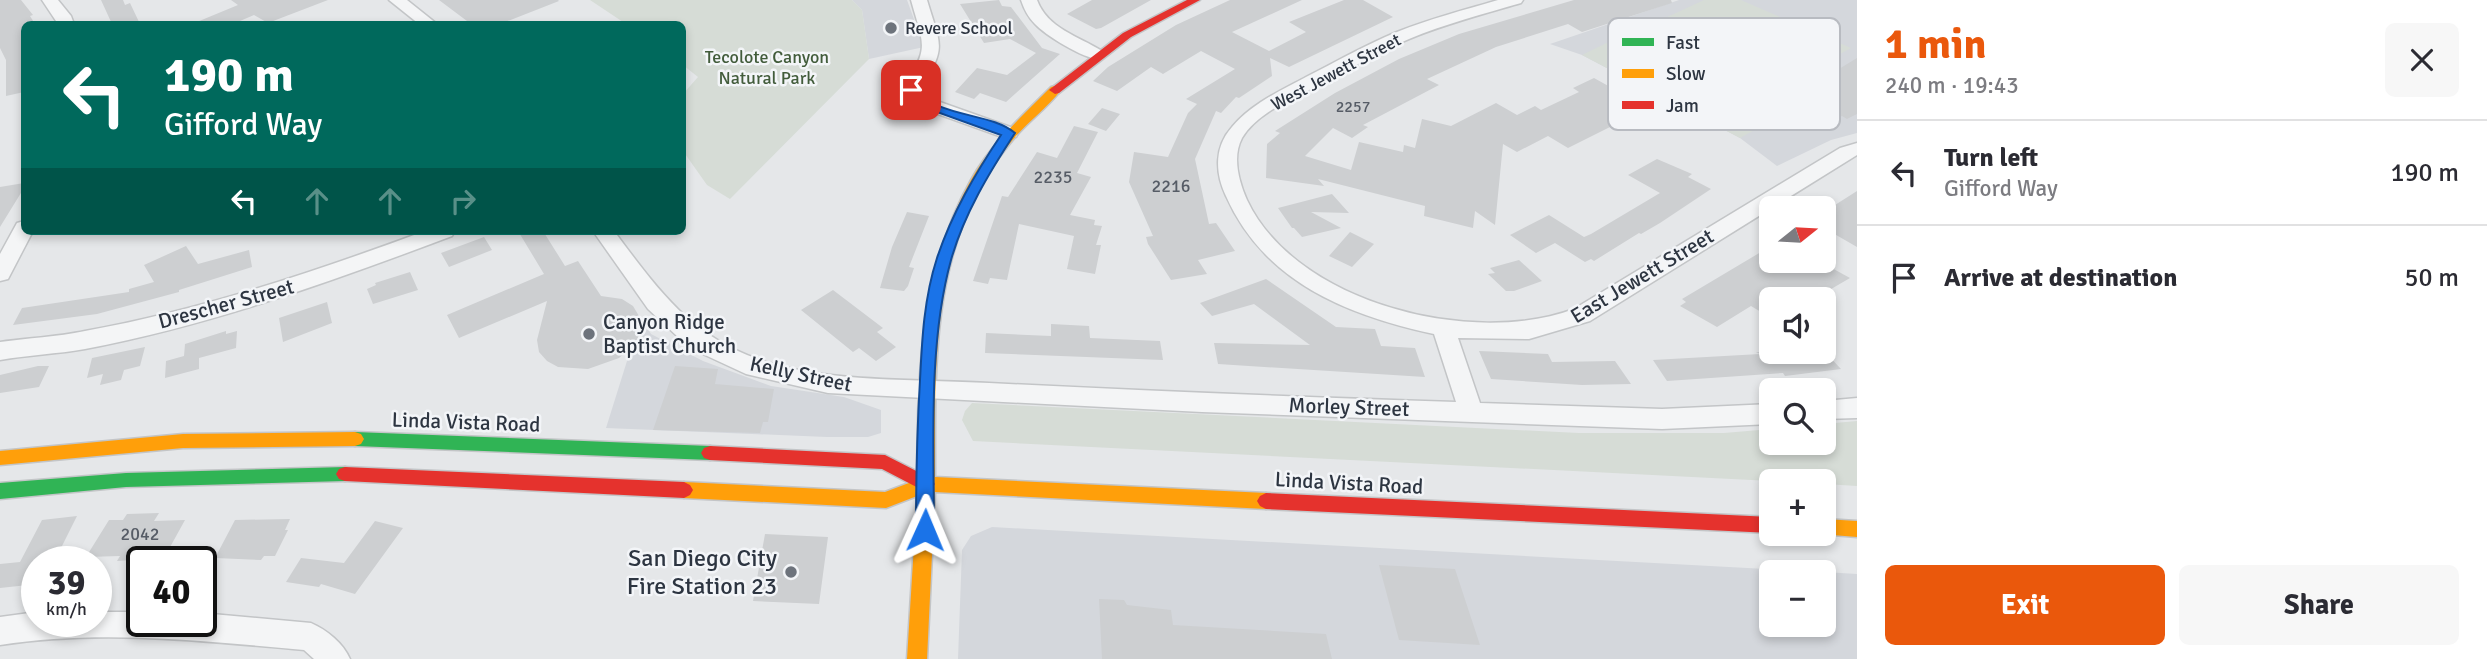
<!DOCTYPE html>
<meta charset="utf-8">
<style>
body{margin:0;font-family:Signika,sans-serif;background:#f7f7f7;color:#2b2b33;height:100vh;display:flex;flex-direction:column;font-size:26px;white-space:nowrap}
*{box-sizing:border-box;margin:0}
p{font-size:23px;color:#7c7c81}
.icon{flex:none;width:38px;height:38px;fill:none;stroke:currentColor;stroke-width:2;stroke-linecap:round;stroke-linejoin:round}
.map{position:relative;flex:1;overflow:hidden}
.panel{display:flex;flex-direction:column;background:#fff;width:630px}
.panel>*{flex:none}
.hud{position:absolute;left:21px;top:21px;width:665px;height:214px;border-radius:10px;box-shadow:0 4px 10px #0003;background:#00695c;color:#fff;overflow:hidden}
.needle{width:46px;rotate:72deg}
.fabs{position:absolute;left:1759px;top:196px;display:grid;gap:14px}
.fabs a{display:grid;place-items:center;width:77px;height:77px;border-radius:10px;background:#fff;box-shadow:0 4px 10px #0003;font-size:35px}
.speed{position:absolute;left:21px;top:546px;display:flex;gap:14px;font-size:35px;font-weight:700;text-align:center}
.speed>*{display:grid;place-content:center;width:91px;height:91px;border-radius:50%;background:#fff;box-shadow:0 4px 10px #0003;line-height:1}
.speed small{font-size:18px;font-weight:400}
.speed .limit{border:4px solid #111;border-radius:10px;background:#fff;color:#111}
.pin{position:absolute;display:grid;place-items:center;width:60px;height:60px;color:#fff;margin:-30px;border-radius:14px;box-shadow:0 4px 10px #0006}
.me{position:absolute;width:77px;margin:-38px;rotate:1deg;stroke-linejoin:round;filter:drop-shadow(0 0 5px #0008)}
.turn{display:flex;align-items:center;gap:24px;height:147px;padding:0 28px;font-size:32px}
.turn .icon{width:91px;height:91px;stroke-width:2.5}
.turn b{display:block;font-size:49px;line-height:60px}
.lanes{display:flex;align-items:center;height:66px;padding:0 28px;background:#0003;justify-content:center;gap:35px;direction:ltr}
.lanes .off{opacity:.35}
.round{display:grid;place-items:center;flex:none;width:74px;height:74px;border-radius:10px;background:#f7f7f7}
.overview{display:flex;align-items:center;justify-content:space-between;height:119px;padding:0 28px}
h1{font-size:42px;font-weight:800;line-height:52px;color:#ea580c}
.cta{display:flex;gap:14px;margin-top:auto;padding:14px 28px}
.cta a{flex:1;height:80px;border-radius:10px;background:#ea580c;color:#fff;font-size:28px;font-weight:800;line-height:80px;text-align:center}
.cta a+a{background:#f7f7f7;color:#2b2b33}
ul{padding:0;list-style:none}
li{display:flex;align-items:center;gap:21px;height:105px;padding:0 28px;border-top:2px solid #e1e1e2}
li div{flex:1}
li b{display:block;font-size:26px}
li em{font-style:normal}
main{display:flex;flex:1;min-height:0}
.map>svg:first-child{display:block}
.built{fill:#d4d7dc}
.green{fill:#d6dcd6}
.building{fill:#cdcfd1}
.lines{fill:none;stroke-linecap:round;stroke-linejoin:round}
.street-casing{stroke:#c3c5c7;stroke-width:3}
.fast-casing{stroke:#c3c5c7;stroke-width:3}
.slow-casing{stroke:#c3c5c7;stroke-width:3}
.jam-casing{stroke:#c3c5c7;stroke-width:3}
.street{fill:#f4f5f6;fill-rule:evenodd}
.fast{fill:#30b455;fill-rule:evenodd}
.slow{fill:#ff9f0a;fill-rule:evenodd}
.jam{fill:#e5322d;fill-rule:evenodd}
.route{fill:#1a73e8;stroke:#114b97;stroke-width:2}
.poi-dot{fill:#6d737c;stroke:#f3f5f8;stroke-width:2.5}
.labels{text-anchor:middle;stroke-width:5;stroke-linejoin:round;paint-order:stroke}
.far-number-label{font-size:16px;fill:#565c66}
.far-poi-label{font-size:18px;fill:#2d3541;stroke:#f3f5f8;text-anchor:start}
.far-park-label{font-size:18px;fill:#425c3b;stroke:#f3f5f8}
.far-street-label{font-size:18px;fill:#2d3541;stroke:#f3f5f8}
.number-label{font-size:18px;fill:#565c66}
.street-label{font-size:21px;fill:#2d3541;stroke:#f3f5f8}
.poi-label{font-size:21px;fill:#2d3541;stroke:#f3f5f8;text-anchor:start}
.near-poi-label{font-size:24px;fill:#2d3541;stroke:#f3f5f8;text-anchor:end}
.key{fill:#f3f5f8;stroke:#b8bbc1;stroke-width:2}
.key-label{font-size:19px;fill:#2d3541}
</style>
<main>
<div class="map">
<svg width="1857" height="659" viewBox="0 0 1857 659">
<rect width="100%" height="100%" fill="#e5e7e9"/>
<!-- built -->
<path class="built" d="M852,0H907L924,47L869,59L862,10Z
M1679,0H1857V133L1831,140L1777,166L1740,138L1582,55L1550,44Z
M647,327L651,334L703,361L771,386L844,397L881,410V433L868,437H827L606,428L627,361Z
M992,527L1820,572H1771V625H1824V572L1857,574V659H958L962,550L971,536Z"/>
<!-- green -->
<path class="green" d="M590,0H852L862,10L869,59L730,199L707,185L683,151V94L698,77L683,65L682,24H626Z
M1704,0H1741L1851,48L1780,87L1650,25Z
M1627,33L1787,112L1740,138L1582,55Z
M972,403L1579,433H1724L1771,429V443H1824V424L1857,421V486L1824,484V481H1771L973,441L962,420L965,411Z"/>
<!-- building -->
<path class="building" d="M0,0H21L33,15L30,16L35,24H24V92L6,96V60L0,48Z
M101,0H123L125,5L130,3L140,24H112Z
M231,0H328L268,23L254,15L233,24H192L238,5Z
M439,0H558L559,1L500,24H471Z
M999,0L1002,6L1011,7L1042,48L1060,54L1006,102L980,93L974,99L955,92L977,68L1007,75L1036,53L1010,39L984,43L960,4Z
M1092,0H1151L1101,28L1096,29L1067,14Z
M1230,0H1302L1232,32L1269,51L1306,32L1289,22L1344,0H1363L1393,17L1289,67L1270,58L1272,76L1239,98L1236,97L1221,113L1216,111L1195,159L1209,224L1216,223L1235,251L1198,260L1207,274L1171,280L1148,244L1146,237L1153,236L1129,182L1134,152L1168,157L1188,113L1197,104L1186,99L1235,69L1201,51L1163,74L1151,67L1117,91L1093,81L1108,67L1176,25Z
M1574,0H1671L1672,3L1582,32L1568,24L1496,47L1427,79L1439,85L1363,125L1368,127L1352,138L1333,128L1305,156L1351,170L1359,142L1403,152L1404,145L1415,148L1422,119L1451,126L1496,103L1517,115L1535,106L1541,110L1579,92L1573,88L1594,78L1639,103L1620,113L1627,117L1613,123L1616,124L1568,148L1548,136L1517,152L1503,144L1495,225L1475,211L1473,228L1424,216L1425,206L1318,179L1324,186L1266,178L1267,144L1280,133L1275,131L1335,93L1399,59L1459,34Z
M1857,58V114L1847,119L1842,116L1830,121L1788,100Z
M1102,108L1120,114L1106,131L1088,124Z
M1074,126L1098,132L1077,173L1091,177L1070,215L1095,220L1094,225L1102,226L1096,245H1101L1095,274L1067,269L1074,236L1019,224L1007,280L990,278L988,284L973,281L1002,196L1008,197L1037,152L1057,158Z
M1657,159L1692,174L1688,177L1711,189L1660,223L1641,234L1639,233L1594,261L1591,259L1585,262L1555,243L1536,253L1510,235L1549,215L1584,237L1591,234L1660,193L1628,175Z
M24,183V188L0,227V187Z
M1857,191V247L1824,228V212Z
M1332,194L1349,213L1311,212L1341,228L1302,237L1294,228H1292L1278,208Z
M907,212L929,216L909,267L914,268L908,286L904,291L880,288L892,247Z
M518,231H543L565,266L578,261L601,296L622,299L633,306L639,316L641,326L638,338L630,348L619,358L588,369L558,367L547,361L539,352L537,340L547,301L459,338L447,315L544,274Z
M1350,232L1374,244L1352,267L1329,256Z
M484,237L492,250L449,267L441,253Z
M186,246L198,264L249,250L252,267L179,290V292L97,314L13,325L22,308L129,292V289L154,282L144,265Z
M1771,246V261H1819L1850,278L1814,299H1771V318L1751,306L1717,327L1680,306L1686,302L1682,299Z
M1519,260L1542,281L1514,291H1506L1488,274L1495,273L1490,268Z
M410,272L418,290L373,304L367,289L376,285L375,283Z
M1266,279L1336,327L1375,329L1381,346L1415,348L1425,377L1218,364L1214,343L1310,345L1254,304L1212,316L1200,303Z
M833,290L883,328L877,332L896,347L876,361L859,348L853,352L801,310Z
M327,302L332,323L283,342L279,318Z
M1051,324L1089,326L1090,338L1160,341L1163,360L985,353L986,333L1051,336Z
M226,331V334L237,331L236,348L199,358V369L165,378L166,361L184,356L185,344Z
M145,347L140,366L124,370L121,380L100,385L103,374L87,378L92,358Z
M1479,351L1548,354L1552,362L1615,361L1631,384L1582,385L1491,379Z
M1756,352H1825L1841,369L1785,376L1783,373L1667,381L1653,360L1760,354Z
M38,366H49L39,387L0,393V375Z
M675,366L718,369L715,384L774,389L768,422H763L760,433L653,430Z
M159,513L154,521L185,520L164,558L117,561L120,556L86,557L109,520H123L127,514Z
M77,516L54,562H37V584L0,588V564L20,562L42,520Z
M290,519L285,530H288L275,556H264L261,560L215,558L235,520Z
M375,521L403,528L355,594L321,584L319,587L286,582L301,558L344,563Z
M765,534L828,537L819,604L753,601Z
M1379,565L1455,569L1480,645L1399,640Z
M1099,599L1124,600L1127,605L1171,610L1173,625L1326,634L1332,659H1102Z"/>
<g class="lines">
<defs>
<path id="street" d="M42,0H58L71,16L74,24H58Z
M389,0H407L437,24H419Z
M911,0H927C941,47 947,46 920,90L923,96L1016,129L1018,133L1016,137H1002L910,104L902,90C930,47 924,47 911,0Z
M1021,0H1037C1047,28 1078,36 1102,51L1105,55L1102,59C1088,62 1045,35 1035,24C1028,17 1024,9 1021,0Z
M1498,0H1523L1521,3C1483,14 1445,24 1409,39C1377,52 1346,71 1315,87C1291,99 1256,114 1242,138C1232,157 1239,182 1247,200C1296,304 1473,347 1574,309L1840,148L1857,143V155L1590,321L1529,339L1458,338L1480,403L1662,409L1771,404V424L1662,429L1202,412L828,393L746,374L705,355L678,337L648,309L593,231H614C656,287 689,335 758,359C822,383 920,379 989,383C1145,391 1300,397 1456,402L1434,334C1347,315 1264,282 1226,196C1215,173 1214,147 1232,127C1251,104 1280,91 1306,77C1336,62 1365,45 1397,32C1429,19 1464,10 1498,0Z
M24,221V231H33L8,279L0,281V254L17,223Z
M425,231H455L452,236C333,281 211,325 85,349C57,354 28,355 0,360V342C28,338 57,337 85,331C201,310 314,272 425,231Z
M1857,398V418L1824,419V401Z
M37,612V621H96V612H142V621H201V613L311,623C327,630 343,643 350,659H314L304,650C204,641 100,629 0,645V617Z"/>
<path id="fast" d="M355,432L710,446L716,448L719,453L716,458L710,460L355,446L349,444L346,439L349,434Z
M345,467L351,469L354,474L351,479L345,481L126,487L0,499V483L126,473Z"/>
<path id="slow" d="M1055,86L1061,90C1048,107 1030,120 1016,136C1005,149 993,165 985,179C931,268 935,377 935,477L1266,493L1272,496L1275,501L1272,506L1266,509L935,492L927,659H907L917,496L886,508L684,498L678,495L675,490L678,485L684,482L885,492L917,480C918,377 919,272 971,180C991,144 1022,116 1051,87Z
M355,432L361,434L364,439L361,444L355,446L183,448L0,465V451L183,434Z
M1824,519L1857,521V537L1820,534H1824Z"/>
<path id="jam" d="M1187,0H1200L1131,37L1059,93L1055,94L1049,90L1123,33Z
M710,446L885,455L932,479L935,484L932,489L926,492L882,469L710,460L704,458L701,453L704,448Z
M345,467L684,482L690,485L693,490L690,495L684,498L345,481L339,479L336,474L339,469Z
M1266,493L1771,517V533L1266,509L1260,506L1257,501L1260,496Z"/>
</defs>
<!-- street casing -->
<use href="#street" class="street-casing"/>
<!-- fast casing -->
<use href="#fast" class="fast-casing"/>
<!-- slow casing -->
<use href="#slow" class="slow-casing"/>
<!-- jam casing -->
<use href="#jam" class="jam-casing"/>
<!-- street -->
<use href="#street" class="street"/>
<!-- fast -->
<use href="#fast" class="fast"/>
<!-- slow -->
<use href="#slow" class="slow"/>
<!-- jam -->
<use href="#jam" class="jam"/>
</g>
<!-- route -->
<path class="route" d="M911,86L915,87C936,119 989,111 1015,133C989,173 964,214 951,260C928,343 934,445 934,530L932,536L925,539L918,536L916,530C916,480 917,430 920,380C922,339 924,298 937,258C952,213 975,174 1001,135L912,103L905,90Z"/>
<!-- markers -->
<g class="poi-dot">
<circle cx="891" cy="28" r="7"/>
<circle cx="589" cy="334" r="7"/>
<circle cx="791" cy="572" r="7"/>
</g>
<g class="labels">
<!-- far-number labels -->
<g class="far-number-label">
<text x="1353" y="112">2257</text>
</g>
<!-- far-poi labels -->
<g class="far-poi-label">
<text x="905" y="34">Revere School</text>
</g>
<!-- far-park labels -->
<g class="far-park-label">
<text x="767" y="63">Tecolote Canyon<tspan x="767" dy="21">Natural Park</tspan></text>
</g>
<!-- far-street labels -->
<g class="far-street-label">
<text transform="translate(1336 72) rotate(-28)" y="6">West Jewett Street</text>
</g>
<!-- number labels -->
<g class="number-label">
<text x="1053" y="183">2235</text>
<text x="1171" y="192">2216</text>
<text x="140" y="540">2042</text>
</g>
<!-- street labels -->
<g class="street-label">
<text transform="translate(1642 276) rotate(-31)" y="7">East Jewett Street</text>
<text transform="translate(226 304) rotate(-15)" y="7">Drescher Street</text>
<text transform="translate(801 374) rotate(12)" y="7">Kelly Street</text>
<text transform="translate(1349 407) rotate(2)" y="7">Morley Street</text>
<text transform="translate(466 422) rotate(2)" y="7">Linda Vista Road</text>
<text transform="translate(1349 483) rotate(3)" y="7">Linda Vista Road</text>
</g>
<!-- poi labels -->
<g class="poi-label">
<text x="603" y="329">Canyon Ridge<tspan x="603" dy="24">Baptist Church</tspan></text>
</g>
<!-- near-poi labels -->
<g class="near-poi-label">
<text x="777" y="566">San Diego City<tspan x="777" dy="28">Fire Station 23</tspan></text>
</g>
</g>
<!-- legend -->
<rect x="1608" y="18" width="232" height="112" rx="10" class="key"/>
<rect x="1622" y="38" width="32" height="8" fill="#30b455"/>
<rect x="1622" y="69" width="32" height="9" fill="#ff9f0a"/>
<rect x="1622" y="101" width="32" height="8" fill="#e5322d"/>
<g class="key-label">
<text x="1666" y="49">Fast</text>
<text x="1666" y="80">Slow</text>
<text x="1666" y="112">Jam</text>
</g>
</svg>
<div class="fabs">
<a><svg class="needle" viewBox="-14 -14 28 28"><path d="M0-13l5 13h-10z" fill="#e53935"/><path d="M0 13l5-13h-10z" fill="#7c7c81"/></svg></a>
<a><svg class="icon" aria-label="sound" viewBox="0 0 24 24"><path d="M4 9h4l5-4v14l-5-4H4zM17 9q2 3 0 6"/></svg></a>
<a><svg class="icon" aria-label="search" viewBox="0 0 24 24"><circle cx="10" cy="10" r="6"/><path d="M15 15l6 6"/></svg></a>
<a>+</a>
<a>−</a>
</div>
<div class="speed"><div>39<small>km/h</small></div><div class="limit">40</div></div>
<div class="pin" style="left:911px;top:90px;background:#d93025"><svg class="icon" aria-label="arrive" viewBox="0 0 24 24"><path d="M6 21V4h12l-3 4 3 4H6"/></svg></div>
<svg class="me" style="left:925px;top:530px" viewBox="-20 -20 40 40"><path d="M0-17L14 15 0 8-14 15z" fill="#1a73e8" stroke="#fff" stroke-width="4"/></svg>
<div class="hud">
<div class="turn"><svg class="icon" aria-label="left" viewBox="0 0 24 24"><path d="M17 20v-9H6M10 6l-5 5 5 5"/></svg><div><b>190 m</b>Gifford Way</div></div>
<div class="lanes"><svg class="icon" aria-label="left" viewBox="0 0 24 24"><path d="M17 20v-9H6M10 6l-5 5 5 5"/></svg><svg class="icon off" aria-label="ahead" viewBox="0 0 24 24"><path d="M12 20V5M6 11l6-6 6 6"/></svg><svg class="icon off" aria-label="ahead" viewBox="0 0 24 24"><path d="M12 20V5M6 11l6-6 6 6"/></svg><svg class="icon off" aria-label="right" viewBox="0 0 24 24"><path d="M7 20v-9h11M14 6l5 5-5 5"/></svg></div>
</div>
</div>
<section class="panel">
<div class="overview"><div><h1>1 min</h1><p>240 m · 19:43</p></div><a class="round"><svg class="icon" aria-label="close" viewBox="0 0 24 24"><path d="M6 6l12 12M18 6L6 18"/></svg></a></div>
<ul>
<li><svg class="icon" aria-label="left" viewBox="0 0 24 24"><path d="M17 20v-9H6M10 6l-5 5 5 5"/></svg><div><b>Turn left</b><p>Gifford Way</p></div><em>190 m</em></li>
<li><svg class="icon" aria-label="arrive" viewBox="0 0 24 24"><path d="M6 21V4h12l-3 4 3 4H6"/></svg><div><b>Arrive at destination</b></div><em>50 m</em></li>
</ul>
<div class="cta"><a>Exit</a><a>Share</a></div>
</section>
</main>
